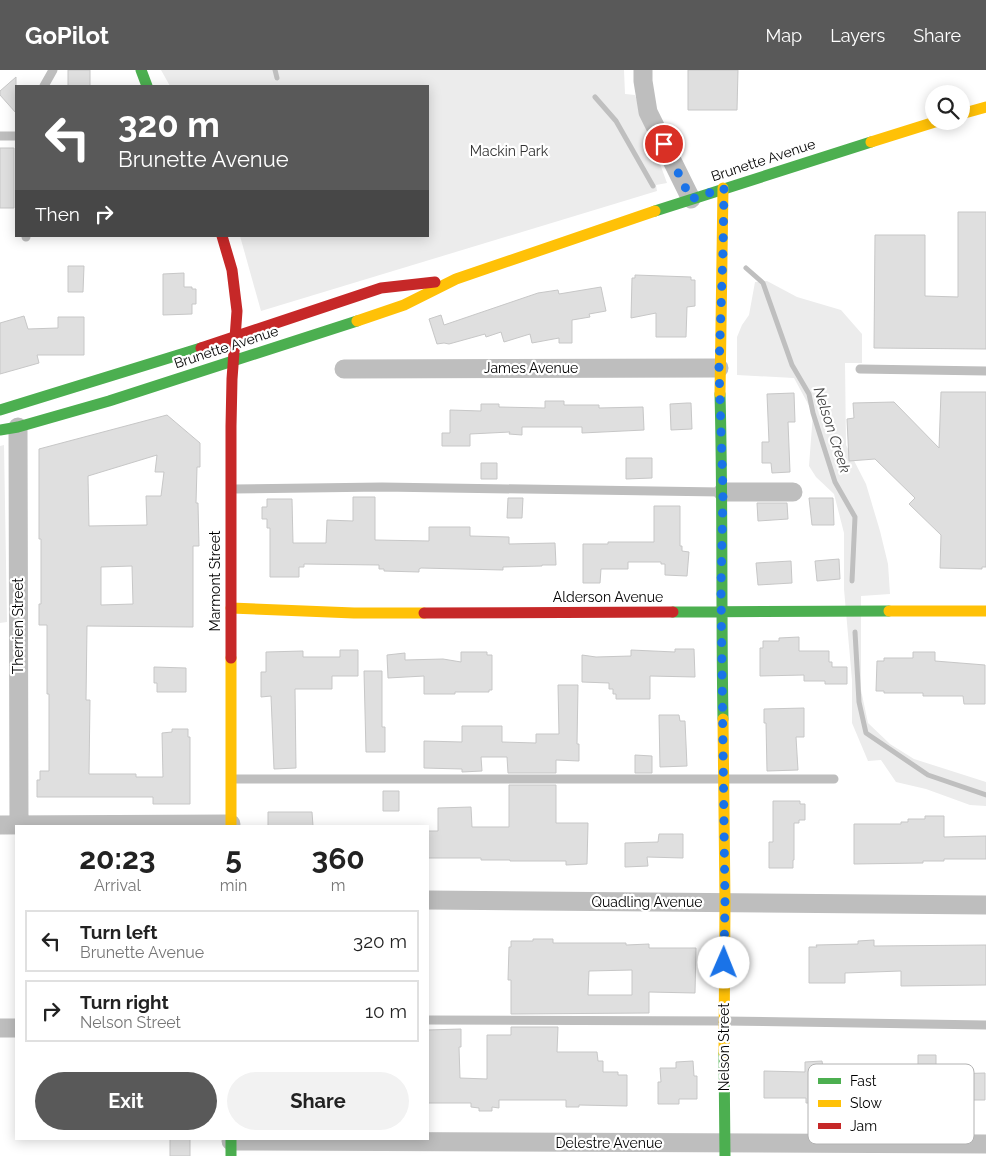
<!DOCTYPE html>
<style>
body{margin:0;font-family:Raleway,sans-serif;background:#f2f2f2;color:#222;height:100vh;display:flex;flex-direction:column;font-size:19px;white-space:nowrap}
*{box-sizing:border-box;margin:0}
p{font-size:16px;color:#767676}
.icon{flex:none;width:28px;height:28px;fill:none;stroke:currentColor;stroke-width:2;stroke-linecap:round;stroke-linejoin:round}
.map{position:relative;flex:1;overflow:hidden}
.details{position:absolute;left:15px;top:755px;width:414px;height:315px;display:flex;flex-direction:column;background:#fff;border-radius:0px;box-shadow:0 2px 12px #0003}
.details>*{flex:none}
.hud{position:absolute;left:15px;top:15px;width:414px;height:152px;border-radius:0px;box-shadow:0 2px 12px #0003;background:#595959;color:#fff;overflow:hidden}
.fabs{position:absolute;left:925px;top:15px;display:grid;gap:10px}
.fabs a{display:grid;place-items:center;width:45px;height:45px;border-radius:50%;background:#fff;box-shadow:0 2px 12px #0003;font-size:25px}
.pin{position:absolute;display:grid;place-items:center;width:42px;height:42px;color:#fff;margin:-21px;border:2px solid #fff;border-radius:50%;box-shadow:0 1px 5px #0007}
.me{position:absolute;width:55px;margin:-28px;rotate:1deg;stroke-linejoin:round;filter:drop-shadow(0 0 4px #0008)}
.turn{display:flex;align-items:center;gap:18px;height:105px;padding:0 20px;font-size:22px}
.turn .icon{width:65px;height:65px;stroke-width:2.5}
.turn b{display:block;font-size:35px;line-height:42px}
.then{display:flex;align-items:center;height:48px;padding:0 20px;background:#0003;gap:10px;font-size:19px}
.eta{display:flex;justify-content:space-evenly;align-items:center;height:85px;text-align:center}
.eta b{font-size:30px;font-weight:700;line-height:35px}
.primary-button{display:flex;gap:10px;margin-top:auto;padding:10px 20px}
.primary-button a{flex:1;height:58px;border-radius:30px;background:#595959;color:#fff;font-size:20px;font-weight:700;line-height:58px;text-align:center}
.primary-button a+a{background:#f2f2f2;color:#222}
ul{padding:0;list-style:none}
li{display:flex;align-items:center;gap:15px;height:62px;margin:0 10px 8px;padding:0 10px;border:2px solid #e0e0e0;border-radius:0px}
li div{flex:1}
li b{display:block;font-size:19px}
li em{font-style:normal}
header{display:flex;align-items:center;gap:30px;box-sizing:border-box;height:70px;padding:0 25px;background:#595959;color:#fff}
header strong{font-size:24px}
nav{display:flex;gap:28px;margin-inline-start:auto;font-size:18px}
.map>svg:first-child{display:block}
.green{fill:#ececec}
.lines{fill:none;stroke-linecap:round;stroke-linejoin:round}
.stream{stroke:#bfbfbf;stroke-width:5}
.building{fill:#dfdfdf;stroke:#c7c7c7;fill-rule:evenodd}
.lane{stroke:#bebebe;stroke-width:9}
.street{stroke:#bebebe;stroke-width:19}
.fast{stroke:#4caf50;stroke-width:11}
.slow{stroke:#ffc107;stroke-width:11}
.jam{stroke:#c62828;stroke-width:11}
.route{stroke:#1a73e8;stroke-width:9;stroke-dasharray:0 16.2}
.labels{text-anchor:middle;stroke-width:4.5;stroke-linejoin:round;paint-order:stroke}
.park-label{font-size:14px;fill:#333;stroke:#fff}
.street-label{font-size:14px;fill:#000;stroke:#fff}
.water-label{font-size:15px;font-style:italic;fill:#444;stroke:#fff}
.key{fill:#fff;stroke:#b2b2b2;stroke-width:1}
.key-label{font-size:14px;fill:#000}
</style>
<header>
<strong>GoPilot</strong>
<nav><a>Map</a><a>Layers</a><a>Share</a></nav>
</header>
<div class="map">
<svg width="986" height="1086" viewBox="0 0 986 1086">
<rect width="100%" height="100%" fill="#fff"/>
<!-- green -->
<path class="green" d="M161,0H624L625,24L635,25L667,113L656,115L657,121L261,241L240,166H428V16H170Z
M767,211L797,227L841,240L862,264V293H845L846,375L866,414L880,461L888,494L890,524L861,526V620L868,653L890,674L914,689L986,712V736L970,735L926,719L896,712L881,690L868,691L852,653V610L844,519V463L834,424L816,407L809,396L813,343L794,308L737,305V267L742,255L749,245L755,212Z
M4,375L7,552L0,553V376Z"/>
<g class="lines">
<!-- stream -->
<path class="stream" d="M275,0L277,8
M595,27L616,51L653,116
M746,198L763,213L792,295L809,324L813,343L835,412L855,447L852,511
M855,562L859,632L866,663L928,705L986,725"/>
</g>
<!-- building -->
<path class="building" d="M68,0H90V16H68Z
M688,0H738L737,40H688Z
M16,7V43L0,25V21Z
M0,78H14V138H0Z
M958,142H986V279L874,278L875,165H925V226L958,227Z
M68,196H84L83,222H68Z
M184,203V217H192V219H196V234H192V244L163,245V204Z
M635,205L691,207V210H695V236L687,237L686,267H656V243L631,248L632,208H635Z
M601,217L606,241L589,244L590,247L572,250V273H559V268L532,273L530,264L504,272L501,262L486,267L485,264L449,274L444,273L437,274L429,249L441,245L444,255L538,223L558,220L559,224Z
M24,246L28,259L58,258V247H84V285H37L39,293L0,304V253Z
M941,322H986V497H982V499L940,498L941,465L909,434L915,428L875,389L849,391L847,349L854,348L853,333L894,332L939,378Z
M794,323L795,352H788L790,402L772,403L771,393H762V372H769L767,324Z
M545,331H564V335H599V338L643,337L644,360L582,363V357H522V365L509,364L510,362L470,364V376H442V363H450V340L481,341V334H499V337L545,338Z
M687,333H691L692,359L671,360L670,334Z
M167,345L200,373V397H197L196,433H198L199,476H193V557L87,556L86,630H90L89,704H136V707H163L162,663L172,662V659H188V667H190V734H153V727H37V710H40V701H49V624H47V555H39V534H41V469H39V379ZM157,385L155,402H164L161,426H146L147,455L89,456L88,406ZM132,496L133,534L101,535V497Z
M626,388H652V408L626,409Z
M481,393H497V409H481Z
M353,427H375V470L429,471V457H470V466L509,467V474L555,473L556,495H542V496L503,497V500L421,498L419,499V502L384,501V499H379V495L304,494V497H299V507H270V458H267V449H262V437H267V429H292L293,473H326L327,450L353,451Z
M508,428H523L522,448H507Z
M809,428H833L834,455H812Z
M757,433H787L788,449L758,451Z
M654,436H680V476H682V481L689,482L687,506L665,505V494H661V492H628V499H601L600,513H583V474H608V472H654Z
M839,489L840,509L817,511L815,491Z
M791,491L792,513L758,515L756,493Z
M799,567V581H829V592H832V597H847V614H825V611H804V605L760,606V578H763V571H779V568Z
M675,579H694L695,607L650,606V629H616V624H613V619H609V613L582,612V585L596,587L631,586V580L675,582Z
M340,580H358V606H332V619H295L296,698L274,699L271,626L261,627V602H266V582L303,581V587H340Z
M461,582H487V585H492V620H489V622H455V624H424V606L388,608L387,585L405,583V590L443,589L461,592Z
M913,582H935V591L985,595V634H964L963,626H923V623H884V621H876L877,591H884V588H913Z
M154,597L186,598V622H157V613H154Z
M364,601H382V657H385V682H366Z
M558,615H578L577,674H579V691L556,690V703H508L507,687H481L482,701L462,702V699L424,698V671L462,672V656H502V672L536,673V664H559Z
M804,638V667H796L798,700L767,701L766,653H764V639Z
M659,645H679L680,651H685L687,696L660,697Z
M635,685L652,686V703H635Z
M509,715H556V753H588L587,794L566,795V791H510V790H481V788H428V761H438V738L471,737L472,757H509Z
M383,721H399V741H383Z
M773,731H800V734H805V750H799V753H794V790H793V798H769V772H773Z
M268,742H312L313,756H268Z
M925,746H944V767L986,766V789H944V791H923V793L854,794V754H901V752H908V749H925Z
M659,764H683V788L647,787L648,796L625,797V773L658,772Z
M533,869H553V873H626V875L649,874V878H696L695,923L649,922V943L511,944V910H508L509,877H511V871H533ZM632,900V925H588L589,901Z
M874,870V876L986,875V915L901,916V901L845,903V913H809V877H817L816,875L858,874V871Z
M511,957H558L557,982H597L598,991H603V1002H618V1005H627V1036L579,1035V1037H566V1030H499V1038L492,1037V1041H479V1038L471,1037V1033H428V960L461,959V977H459L460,1008L487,1009V965H511Z
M918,985H936V1001H951V1004L985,1003V1030H883V1040H863L862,1033L825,1034V1033H806V1028H764V1001L805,1002V992L822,991L823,997L846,996V1009L902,1008V998L918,999Z
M693,991L694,1006H697V1029H679V1034H658V1012H661L660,998H676V992Z
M170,1069H190V1086H170Z"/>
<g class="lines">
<!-- lane -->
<path class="lane" d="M44,16L53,0
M0,66H16
M26,167V166
M860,299L986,301
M233,419L382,417L720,422
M232,709H834
M428,950L724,951L986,955"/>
<!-- street -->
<path class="street" d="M643,0V11L648,42L691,129
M344,299L719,298
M18,357L19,755
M723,422H793
M0,755L231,754
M428,830L986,835
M0,958H16
M231,1071L986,1074"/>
<!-- fast -->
<path class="fast" d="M141,0L147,16
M655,141L871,72
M720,324C723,432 721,541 723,649
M0,340L201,278
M0,360L18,357L109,331L357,251
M673,542L889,541
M724,983L725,1086
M231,1069V1086"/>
<!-- slow -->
<path class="slow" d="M961,44L986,37
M871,72L938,51
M357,251L404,235L456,209L655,141
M720,324L723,118
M231,538L354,543H424
M889,541H986
M231,588V756
M723,649L725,832L724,983"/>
<!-- jam -->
<path class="jam" d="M222,166L232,200L237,241L232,309L231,356V588
M201,278L381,218L435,212
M424,543L673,542"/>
</g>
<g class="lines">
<!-- route -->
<path class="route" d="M664,74L691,129L724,118L723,180L719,298L723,422L721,520L725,832L724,893"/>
</g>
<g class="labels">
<!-- park labels -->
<g class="park-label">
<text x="509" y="86">Mackin Park</text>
</g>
<!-- street labels -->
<g class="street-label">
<text transform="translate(763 90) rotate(-18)" y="5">Brunette Avenue</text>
<text transform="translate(226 277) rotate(-18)" y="5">Brunette Avenue</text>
<text x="531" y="303">James Avenue</text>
<text transform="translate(215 511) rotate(-90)" y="5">Marmont Street</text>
<text x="608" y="532">Alderson Avenue</text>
<text transform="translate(18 556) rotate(-90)" y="5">Therrien Street</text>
<text x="647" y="837">Quadling Avenue</text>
<text transform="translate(724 977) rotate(-90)" y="5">Nelson Street</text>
<text x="609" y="1078">Delestre Avenue</text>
</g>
<!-- water labels -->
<g class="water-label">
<text transform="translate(832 360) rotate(72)" y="5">Nelson Creek</text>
</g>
</g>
<!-- legend -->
<rect x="808" y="994" width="166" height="80" rx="8" class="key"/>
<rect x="818" y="1008" width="23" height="6" fill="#4caf50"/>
<rect x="818" y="1030" width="23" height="7" fill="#ffc107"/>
<rect x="818" y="1053" width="23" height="6" fill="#c62828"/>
<g class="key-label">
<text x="850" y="1016">Fast</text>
<text x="850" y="1038">Slow</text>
<text x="850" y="1061">Jam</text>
</g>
</svg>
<div class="fabs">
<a><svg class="icon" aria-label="search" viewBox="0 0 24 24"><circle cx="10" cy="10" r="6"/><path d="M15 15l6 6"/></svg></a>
</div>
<div class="pin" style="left:664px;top:74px;background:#d93025"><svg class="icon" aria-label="arrive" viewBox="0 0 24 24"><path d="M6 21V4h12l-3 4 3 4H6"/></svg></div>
<svg class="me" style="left:724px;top:893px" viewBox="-20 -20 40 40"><circle r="19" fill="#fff"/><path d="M0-13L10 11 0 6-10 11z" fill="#1a73e8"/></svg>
<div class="hud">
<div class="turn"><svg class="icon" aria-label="left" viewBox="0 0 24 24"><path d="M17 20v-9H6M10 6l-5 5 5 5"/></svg><div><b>320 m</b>Brunette Avenue</div></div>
<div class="then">Then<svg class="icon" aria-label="right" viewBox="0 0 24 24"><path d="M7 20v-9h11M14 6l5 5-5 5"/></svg></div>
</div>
<section class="details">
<div class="eta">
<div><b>20:23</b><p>Arrival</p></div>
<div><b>5</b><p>min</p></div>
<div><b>360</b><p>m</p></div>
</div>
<ul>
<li><svg class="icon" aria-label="left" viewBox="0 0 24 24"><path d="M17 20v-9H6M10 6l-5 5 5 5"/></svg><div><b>Turn left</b><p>Brunette Avenue</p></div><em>320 m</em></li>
<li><svg class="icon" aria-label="right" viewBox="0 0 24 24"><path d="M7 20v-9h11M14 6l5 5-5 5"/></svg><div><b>Turn right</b><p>Nelson Street</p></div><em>10 m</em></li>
</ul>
<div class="primary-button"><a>Exit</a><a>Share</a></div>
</section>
</div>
